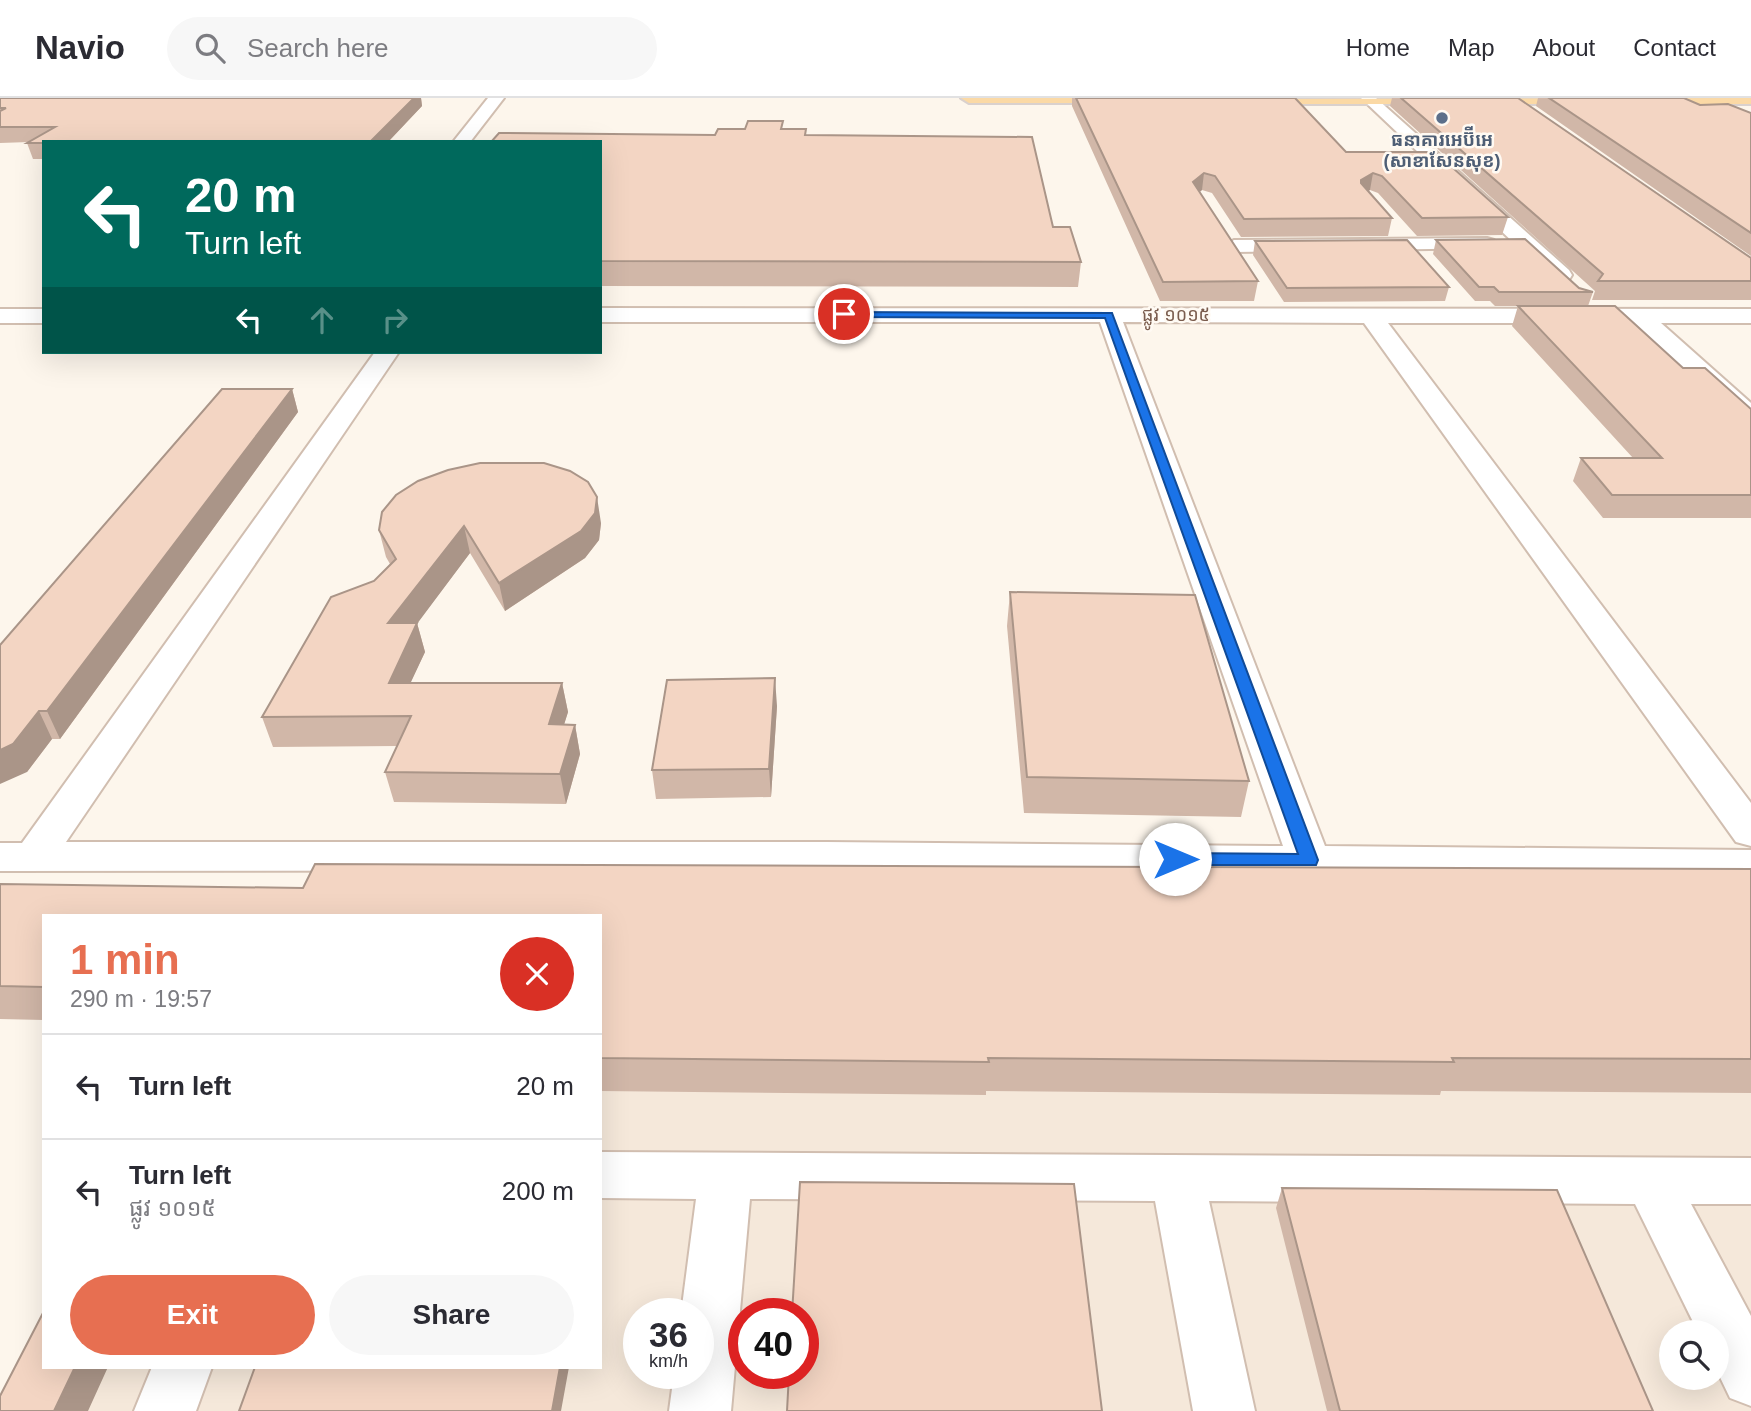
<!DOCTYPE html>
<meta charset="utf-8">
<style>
body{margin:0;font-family:Arial,"Noto Sans Khmer",sans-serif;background:#f7f7f7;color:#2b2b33;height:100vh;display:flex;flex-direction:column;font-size:26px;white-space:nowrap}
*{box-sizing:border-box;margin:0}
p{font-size:23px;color:#7c7c81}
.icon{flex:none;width:38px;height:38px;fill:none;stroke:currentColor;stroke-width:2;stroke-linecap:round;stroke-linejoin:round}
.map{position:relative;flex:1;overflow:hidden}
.details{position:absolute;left:42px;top:816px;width:560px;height:455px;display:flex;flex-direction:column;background:#fff;border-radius:0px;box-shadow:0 7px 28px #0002}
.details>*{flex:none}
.hud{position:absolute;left:42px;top:42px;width:560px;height:214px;border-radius:0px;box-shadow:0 7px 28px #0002;background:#00695c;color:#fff;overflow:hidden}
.buttons{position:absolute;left:1659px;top:1222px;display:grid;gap:14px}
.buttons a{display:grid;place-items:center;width:70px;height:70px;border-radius:50%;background:#fff;box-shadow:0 7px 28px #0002;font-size:35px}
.speed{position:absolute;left:623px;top:1200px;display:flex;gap:14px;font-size:35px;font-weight:700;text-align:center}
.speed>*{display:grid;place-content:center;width:91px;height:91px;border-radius:50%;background:#fff;box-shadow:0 7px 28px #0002;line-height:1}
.speed small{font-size:18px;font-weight:400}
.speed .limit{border:10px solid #d22;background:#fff;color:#111}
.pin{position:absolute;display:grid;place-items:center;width:60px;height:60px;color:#fff;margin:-30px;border:4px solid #fff;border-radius:50%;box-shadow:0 2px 7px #0007}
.me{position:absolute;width:77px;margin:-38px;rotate:90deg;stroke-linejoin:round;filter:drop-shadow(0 0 5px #0008)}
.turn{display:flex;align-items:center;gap:24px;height:147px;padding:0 28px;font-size:32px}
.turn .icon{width:91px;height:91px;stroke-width:2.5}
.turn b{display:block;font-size:49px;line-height:60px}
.lanes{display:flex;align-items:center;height:66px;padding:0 28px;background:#0003;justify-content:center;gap:35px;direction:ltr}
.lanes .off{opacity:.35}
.round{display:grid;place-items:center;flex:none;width:74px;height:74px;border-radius:37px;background:#f7f7f7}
.head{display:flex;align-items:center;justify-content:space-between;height:119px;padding:0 28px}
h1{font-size:42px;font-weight:700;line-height:52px;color:#e76f51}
.cta{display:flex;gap:14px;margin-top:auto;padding:14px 28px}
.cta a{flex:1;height:80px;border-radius:42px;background:#e76f51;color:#fff;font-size:28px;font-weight:700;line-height:80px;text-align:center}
.cta a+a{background:#f7f7f7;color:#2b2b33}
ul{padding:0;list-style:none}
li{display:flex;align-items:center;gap:21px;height:105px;padding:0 28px;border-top:2px solid #e1e1e2}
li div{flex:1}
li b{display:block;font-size:26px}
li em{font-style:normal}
header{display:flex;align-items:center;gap:42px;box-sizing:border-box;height:98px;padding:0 35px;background:#fff;border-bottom:2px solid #e1e1e2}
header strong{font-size:33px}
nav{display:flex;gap:38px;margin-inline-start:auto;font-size:24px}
.search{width:490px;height:63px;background:#f7f7f7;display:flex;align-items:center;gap:18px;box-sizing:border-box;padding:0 24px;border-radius:38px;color:#7c7c81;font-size:26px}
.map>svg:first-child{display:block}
.residential{fill:#f5e8da;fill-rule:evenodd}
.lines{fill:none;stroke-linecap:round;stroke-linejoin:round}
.minor-casing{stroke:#d1beb0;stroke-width:4}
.major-casing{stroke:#dad1cd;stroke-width:4}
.minor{fill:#fff;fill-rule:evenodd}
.major{fill:#fbd9a5;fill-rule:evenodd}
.wall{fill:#d1b7a8}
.shaded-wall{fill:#aa9588}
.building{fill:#f3d5c3;stroke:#aa9588;stroke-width:2}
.route{fill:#1a73e8;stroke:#114b97;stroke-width:2}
.service-dot{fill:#5c6f8a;stroke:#fffaf3;stroke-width:2.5}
.labels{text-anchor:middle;stroke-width:5;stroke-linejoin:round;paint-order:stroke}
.far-service-label{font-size:18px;font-weight:bold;fill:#4e5e75;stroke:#fffaf3}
.far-street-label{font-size:18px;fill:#7a5c4d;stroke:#fffaf3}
</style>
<header>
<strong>Navio</strong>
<div class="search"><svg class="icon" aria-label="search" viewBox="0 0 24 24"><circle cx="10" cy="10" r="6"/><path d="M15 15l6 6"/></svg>Search here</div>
<nav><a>Home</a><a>Map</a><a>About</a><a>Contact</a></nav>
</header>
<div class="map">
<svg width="1751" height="1313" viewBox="0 0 1751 1313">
<rect width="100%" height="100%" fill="#fdf6ec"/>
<!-- residential -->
<path class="residential" d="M1751,799V1313H23L45,1269H600V817ZM639,1216H698V1276H639ZM744,1216H803V1276H744ZM1671,1234H1717V1279H1671Z"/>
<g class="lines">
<defs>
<path id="minor" d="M488,0H504L470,44H453Z
M1361,0H1376L1569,172L1572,177L1569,182H1553Z
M1487,140L1494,142L1497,146L1494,150L1234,154L1224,148L1234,142Z
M600,210L1751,211V225H1661L1751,305V327L1742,325L1633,225H1388L1751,705V748L1736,744L1364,225L1123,224L1325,748L1751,752V782L827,772L0,773V745H22L375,254H399L66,744H827L1283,748L1100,224H600Z
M0,211H44V225H0Z
M600,1054L1751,1060V1106H1691L1751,1218V1308L1730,1300L1717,1273V1234H1698L1635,1106L1209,1103L1255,1313H1193L1155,1103L750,1101L731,1313H669L674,1276H698V1216H681L696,1101L600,1100Z
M152,1269H212L196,1313H134Z"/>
<path id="major" d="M961,0H1133L1125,5H969Z
M1751,0V6H1244L1236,1Z"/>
</defs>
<!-- minor casing -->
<use href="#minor" class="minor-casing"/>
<!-- major casing -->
<use href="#major" class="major-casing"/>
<!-- minor -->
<use href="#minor" class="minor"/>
<!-- major -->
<use href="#major" class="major"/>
</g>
<!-- wall -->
<path class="wall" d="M0,0H421L422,8L388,44H44V61H33L27,45L29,44L0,45Z
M1072,0H1295L1346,54L1508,119L1502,137L1417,138L1378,95L1370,92L1368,93L1392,120L1388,138L1241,139L1212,95L1202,92L1199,94L1258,183L1254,203H1160L1072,8Z
M1392,0H1518L1751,160V202H1592L1595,193L1390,8Z
M1538,0H1684L1700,7L1751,15V158L1536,8Z
M783,31L807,37L1053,129L1081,164L1078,189L600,188V44L715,37Z
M1436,142L1593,194L1588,208L1683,270L1751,311V420H1603L1573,383L1581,360H1633L1512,228L1518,208H1495L1490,203H1475L1433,156Z
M1255,143L1449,189L1445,203L1284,204L1253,157Z
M292,291L298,314L60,641H52L27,674L0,547Z
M601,425L599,442L585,460L505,513L470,455L417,525L425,554L410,585H562L568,614L564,626L575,627L580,656L566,706L394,704L385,674L397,648L273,649L262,619L374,483L390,466L386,459L379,432Z
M1010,494L1249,683L1241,719L1024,715L1007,528Z
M777,608L771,699L656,701L652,672Z
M1751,771V995L1441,993L1440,997L986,993V997L600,993V817H44V922L0,921V786L303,790Z
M1282,1090L1653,1313H1327L1276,1110Z"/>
<!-- shaded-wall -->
<path class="shaded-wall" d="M414,0H421L422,8L388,44H370Z
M1204,75L1202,92L1191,101L1193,84Z
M1373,75L1370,92L1358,99L1361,82Z
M292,291L298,314L60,641L47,613Z
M597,399L601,425L599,442L585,460L505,513L499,485Z
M464,428L470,455L396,554L388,525Z
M417,525L425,554L397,614L389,585Z
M775,580L777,608L771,699L769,671Z
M562,585L568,614L555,656L549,626Z
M39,613L52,641L27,674L0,686V652Z
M575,627L580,656L566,706L560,676Z
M75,1269H108L88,1313H54Z
M560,1269H569L561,1313H552Z"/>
<!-- building -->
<path class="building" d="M0,0H414L370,44H44V45H27L55,29H0V13L6,10H0Z
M1076,0H1295L1346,54H1435L1508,119L1422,120L1382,78L1373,75L1361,82V85L1392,120L1244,121L1215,78L1204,75L1193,84L1258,183L1163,184Z
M1401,0H1518L1751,160V183H1598L1603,176Z
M1549,0H1684L1700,7L1728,6L1751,15V135Z
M748,23H783L781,31H806L805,37L1032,39L1053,129H1070L1081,164L600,163V44H491L499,35L715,37L718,31H745Z
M1525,141L1579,190L1593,194H1499L1494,189H1479L1436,142Z
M1407,142L1449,189L1287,190L1255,143Z
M1518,208H1615L1683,270H1705L1751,311V397H1612L1581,360H1662Z
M222,291H292L47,613H39L13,646L0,652V547Z
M480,365H544L570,373L588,384L597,399L595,415L581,433L499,485L464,428L388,525H417L389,585H562L549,626L575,627L560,676L385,674L411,618L262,619L331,499L374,483L396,461L379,432L382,414L396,397L418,383L448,372Z
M1010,494L1195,497L1249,683L1027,679Z
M775,580L769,671L652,672L667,582Z
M315,766L1751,771V961L1452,960L1454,964L988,960L989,964L600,960V817H44V889L0,888V786L303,790Z
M800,1084L1074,1086L1102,1313H787L789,1276H803V1216H792Z
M1282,1090L1557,1092L1653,1313H1340Z
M44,1213V1269H75L54,1313H0V1298Z
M255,1269H560L552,1313H239Z"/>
<!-- route -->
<path class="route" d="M841,214L1112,215L1318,762L1316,767H1175L1167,761L1175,755L1298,756L1105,220L844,219Z"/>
<!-- markers -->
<circle class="service-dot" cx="1442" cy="20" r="7"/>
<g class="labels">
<!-- far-service labels -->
<g class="far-service-label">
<text x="1442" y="48">ធនាគារអេប៊ីអេ<tspan x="1442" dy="21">(សាខាសែនសុខ)</tspan></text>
</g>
<!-- far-street labels -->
<g class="far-street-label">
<text x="1176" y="223">ផ្លូវ ១០១៥</text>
</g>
</g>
</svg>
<div class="buttons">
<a><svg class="icon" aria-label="search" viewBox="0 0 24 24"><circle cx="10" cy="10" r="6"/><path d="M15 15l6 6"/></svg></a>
</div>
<div class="speed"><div>36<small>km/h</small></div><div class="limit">40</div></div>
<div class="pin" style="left:844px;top:216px;background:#d93025"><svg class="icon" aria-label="arrive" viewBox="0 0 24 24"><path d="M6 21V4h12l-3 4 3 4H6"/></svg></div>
<svg class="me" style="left:1175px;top:761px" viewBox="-20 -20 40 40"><circle r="19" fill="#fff"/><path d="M0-13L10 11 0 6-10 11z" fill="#1a73e8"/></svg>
<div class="hud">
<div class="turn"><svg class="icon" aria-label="left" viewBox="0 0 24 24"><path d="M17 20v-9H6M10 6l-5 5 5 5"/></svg><div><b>20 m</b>Turn left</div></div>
<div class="lanes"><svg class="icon" aria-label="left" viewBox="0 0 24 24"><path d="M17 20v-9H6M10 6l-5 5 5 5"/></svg><svg class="icon off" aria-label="ahead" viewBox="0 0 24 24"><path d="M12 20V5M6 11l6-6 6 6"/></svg><svg class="icon off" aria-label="right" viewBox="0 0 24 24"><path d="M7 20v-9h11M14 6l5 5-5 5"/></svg></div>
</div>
<section class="details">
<div class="head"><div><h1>1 min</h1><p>290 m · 19:57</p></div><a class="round" style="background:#d93025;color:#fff"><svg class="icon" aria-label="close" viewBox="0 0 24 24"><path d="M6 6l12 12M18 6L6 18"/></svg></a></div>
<ul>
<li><svg class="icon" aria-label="left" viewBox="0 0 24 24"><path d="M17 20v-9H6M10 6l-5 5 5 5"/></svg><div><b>Turn left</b></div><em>20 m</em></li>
<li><svg class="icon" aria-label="left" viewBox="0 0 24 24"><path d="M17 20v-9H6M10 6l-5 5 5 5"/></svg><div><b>Turn left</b><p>ផ្លូវ ១០១៥</p></div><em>200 m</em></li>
</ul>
<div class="cta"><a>Exit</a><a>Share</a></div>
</section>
</div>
